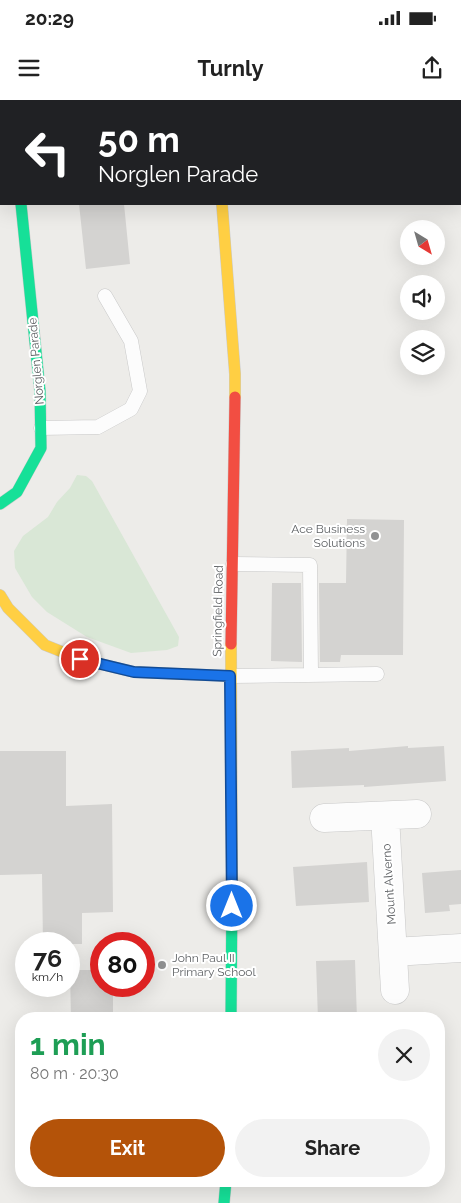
<!DOCTYPE html>
<meta charset="utf-8">
<style>
body{margin:0;font-family:Raleway,sans-serif;background:#f2f2f2;color:#222;height:100vh;display:flex;flex-direction:column;font-size:19px;white-space:nowrap}
*{box-sizing:border-box;margin:0}
p{font-size:16px;color:#767676}
.icon{flex:none;width:28px;height:28px;fill:none;stroke:currentColor;stroke-width:2;stroke-linecap:round;stroke-linejoin:round}
.map{position:relative;flex:1;overflow:hidden}
.panel{position:absolute;left:15px;top:912px;width:430px;height:175px;display:flex;flex-direction:column;background:#fff;border-radius:20px;box-shadow:0 5px 20px #0002}
.panel>*{flex:none}
.top-card{position:absolute;left:0px;top:0px;width:461px;height:105px;box-shadow:0 5px 20px #0002;background:#202124;color:#fff;overflow:hidden}
.needle{width:32px;rotate:143deg}
.fabs{position:absolute;left:400px;top:120px;display:grid;gap:10px}
.fabs a{display:grid;place-items:center;width:45px;height:45px;border-radius:50%;background:#fff;box-shadow:0 5px 20px #0002;font-size:25px}
.speed{position:absolute;left:15px;top:832px;display:flex;gap:10px;font-size:25px;font-weight:700;text-align:center}
.speed>*{display:grid;place-content:center;width:65px;height:65px;border-radius:50%;background:#fff;box-shadow:0 5px 20px #0002;line-height:1}
.speed small{font-size:12px;font-weight:400}
.speed .limit{border:8px solid #d22;background:#fff;color:#111}
.pin{position:absolute;display:grid;place-items:center;width:42px;height:42px;color:#fff;margin:-21px;border:2px solid #fff;border-radius:50%;box-shadow:0 1px 5px #0007}
.me{position:absolute;width:55px;margin:-28px;rotate:0deg;stroke-linejoin:round;filter:drop-shadow(0 0 4px #0008)}
.turn{display:flex;align-items:center;gap:18px;height:105px;padding:0 15px;font-size:22px}
.turn .icon{width:65px;height:65px;stroke-width:2.5}
.turn b{display:block;font-size:35px;line-height:42px}
.round{display:grid;place-items:center;flex:none;width:52px;height:52px;border-radius:26px;background:#f2f2f2}
.summary{display:flex;align-items:center;justify-content:space-between;height:85px;padding:0 15px}
h1{font-size:30px;font-weight:700;line-height:38px;color:#1e9e55}
.primary-button{display:flex;gap:10px;margin-top:auto;padding:10px 15px}
.primary-button a{flex:1;height:58px;border-radius:30px;background:#b45309;color:#fff;font-size:20px;font-weight:700;line-height:58px;text-align:center}
.primary-button a+a{background:#f2f2f2;color:#222}
.status{display:flex;justify-content:space-between;align-items:center;height:35px;padding:0 25px;background:#fff;direction:ltr}
.status svg{height:14px;fill:currentColor}
header{display:flex;justify-content:space-between;align-items:center;height:65px;padding:0 15px;background:#fff;font-size:22px;font-weight:700}
.map>svg:first-child{display:block}
.green{fill:#d9e7d6}
.building{fill:#d4d3d1}
.lines{fill:none;stroke-linecap:round;stroke-linejoin:round}
.lane-casing{stroke:#c8c8c8;stroke-width:15}
.street-casing{stroke:#c8c8c8;stroke-width:29}
.fast-casing{stroke:#cacaca;stroke-width:12}
.slow-casing{stroke:#cacaca;stroke-width:12}
.jam-casing{stroke:#cacaca;stroke-width:12}
.lane{stroke:#fcfcfc;stroke-width:14}
.street{stroke:#fcfcfc;stroke-width:28}
.fast{stroke:#16e098;stroke-width:11}
.slow{stroke:#ffcf43;stroke-width:11}
.jam{stroke:#f24e42;stroke-width:11}
.route-casing{stroke:#114b97;stroke-width:12}
.route{stroke:#1a73e8;stroke-width:9}
.poi-dot{fill:#919293;stroke:#fff;stroke-width:2}
.labels{text-anchor:middle;stroke-width:4;stroke-linejoin:round;paint-order:stroke}
.street-label{font-size:12px;fill:#5f6265;stroke:#fff}
.poi-label{font-size:12px;fill:#5f6265;stroke:#fff;text-anchor:end}
</style>
<div class="status"><b>20:29</b><svg viewBox="0 0 49 12"><path d="M0 12V9h3v3zM5 12V6h3v6zM10 12V3h3v9zM15 12V0h3v12zM26 1h20v11H26zM47 4h2v5h-2z"/></svg></div>
<header><svg class="icon" aria-label="menu" viewBox="0 0 24 24"><path d="M4 6h16M4 12h16M4 18h16"/></svg>Turnly<svg class="icon" aria-label="share" viewBox="0 0 24 24"><path d="M12 15V3M7 8l5-5 5 5M5 13v7h14v-7"/></svg></header>
<div class="map">
<svg width="461" height="1103" viewBox="0 0 461 1103">
<rect width="100%" height="100%" fill="#edece9"/>
<!-- green -->
<path class="green" d="M77,375L86,376L92,381L179,537L178,546L167,550L131,553L87,537L47,512L32,497L15,468L14,451L23,436L48,417L57,402L70,388Z"/>
<!-- building -->
<path class="building" d="M79,104H124L130,164L86,169Z
M347,419L404,420L403,555H341L340,562H320L319,483H346Z
M272,483H301L302,562L271,561Z
M408,646V648L444,646L446,681L364,687V685L292,688L291,651L349,648V651Z
M0,651H66V706L112,704L113,812L82,813V844H43L42,774L0,775Z
M367,762L369,802L296,806L293,767Z
M461,770V804L449,805L450,811L425,813L422,773Z
M355,860L357,919H318L316,861Z
M70,870H101V886H113V919H71Z"/>
<g class="lines">
<defs>
<path id="lane" d="M41,328L98,327L131,309L140,291L131,241L105,196
M233,464L310,465L311,575
M230,576L377,574"/>
<path id="street" d="M10,0V1
M385,716L395,890
M324,718L417,714
M393,852L461,848"/>
<path id="fast" d="M0,404L17,392L41,348L40,291L21,104
M231,919L232,788
M224,1103L226,1081"/>
<path id="slow" d="M210,0V1
M222,104L235,274V297
M0,495L8,508L45,545L80,559L134,572L230,576
M231,544L232,788"/>
<path id="jam" d="M231,544L235,297"/>
</defs>
<!-- lane casing -->
<use href="#lane" class="lane-casing"/>
<!-- street casing -->
<use href="#street" class="street-casing"/>
<!-- fast casing -->
<use href="#fast" class="fast-casing"/>
<!-- slow casing -->
<use href="#slow" class="slow-casing"/>
<!-- jam casing -->
<use href="#jam" class="jam-casing"/>
<!-- lane -->
<use href="#lane" class="lane"/>
<!-- street -->
<use href="#street" class="street"/>
<!-- fast -->
<use href="#fast" class="fast"/>
<!-- slow -->
<use href="#slow" class="slow"/>
<!-- jam -->
<use href="#jam" class="jam"/>
</g>
<g class="lines">
<defs>
<path id="route" d="M80,559L134,572L230,576L232,806"/>
</defs>
<!-- route casing -->
<use href="#route" class="route-casing"/>
<!-- route -->
<use href="#route" class="route"/>
</g>
<!-- markers -->
<g class="poi-dot">
<circle cx="375" cy="436" r="5"/>
<circle cx="162" cy="865" r="5"/>
</g>
<g class="labels">
<!-- street labels -->
<g class="street-label">
<text transform="translate(36 261) rotate(-95)" y="4">Norglen Parade</text>
<text transform="translate(218 511) rotate(-89)" y="4">Springfield Road</text>
<text transform="translate(389 784) rotate(-94)" y="4">Mount Alverno</text>
</g>
<!-- poi labels -->
<g class="poi-label">
<text x="365" y="433">Ace Business<tspan x="365" dy="14">Solutions</tspan></text>
<text x="172" y="862" text-anchor="start">John Paul II<tspan x="172" dy="14">Primary School</tspan></text>
</g>
</g>
</svg>
<div class="fabs">
<a><svg class="needle" viewBox="-14 -14 28 28"><path d="M0-13l5 13h-10z" fill="#e53935"/><path d="M0 13l5-13h-10z" fill="#767676"/></svg></a>
<a><svg class="icon" aria-label="sound" viewBox="0 0 24 24"><path d="M4 9h4l5-4v14l-5-4H4zM17 9q2 3 0 6"/></svg></a>
<a><svg class="icon" aria-label="layers" viewBox="0 0 24 24"><path d="M12 4l9 5-9 5-9-5zM3 14l9 5 9-5"/></svg></a>
</div>
<div class="speed"><div>76<small>km/h</small></div><div class="limit">80</div></div>
<div class="pin" style="left:80px;top:559px;background:#d93025"><svg class="icon" aria-label="arrive" viewBox="0 0 24 24"><path d="M6 21V4h12l-3 4 3 4H6"/></svg></div>
<svg class="me" style="left:232px;top:806px" viewBox="-20 -20 40 40"><circle r="17" fill="#1a73e8" stroke="#fff" stroke-width="3"/><path d="M0-11L8 9 0 5-8 9z" fill="#fff"/></svg>
<div class="top-card">
<div class="turn"><svg class="icon" aria-label="left" viewBox="0 0 24 24"><path d="M17 20v-9H6M10 6l-5 5 5 5"/></svg><div><b>50 m</b>Norglen Parade</div></div>
</div>
<section class="panel">
<div class="summary"><div><h1>1 min</h1><p>80 m · 20:30</p></div><a class="round"><svg class="icon" aria-label="close" viewBox="0 0 24 24"><path d="M6 6l12 12M18 6L6 18"/></svg></a></div>
<div class="primary-button"><a>Exit</a><a>Share</a></div>
</section>
</div>
